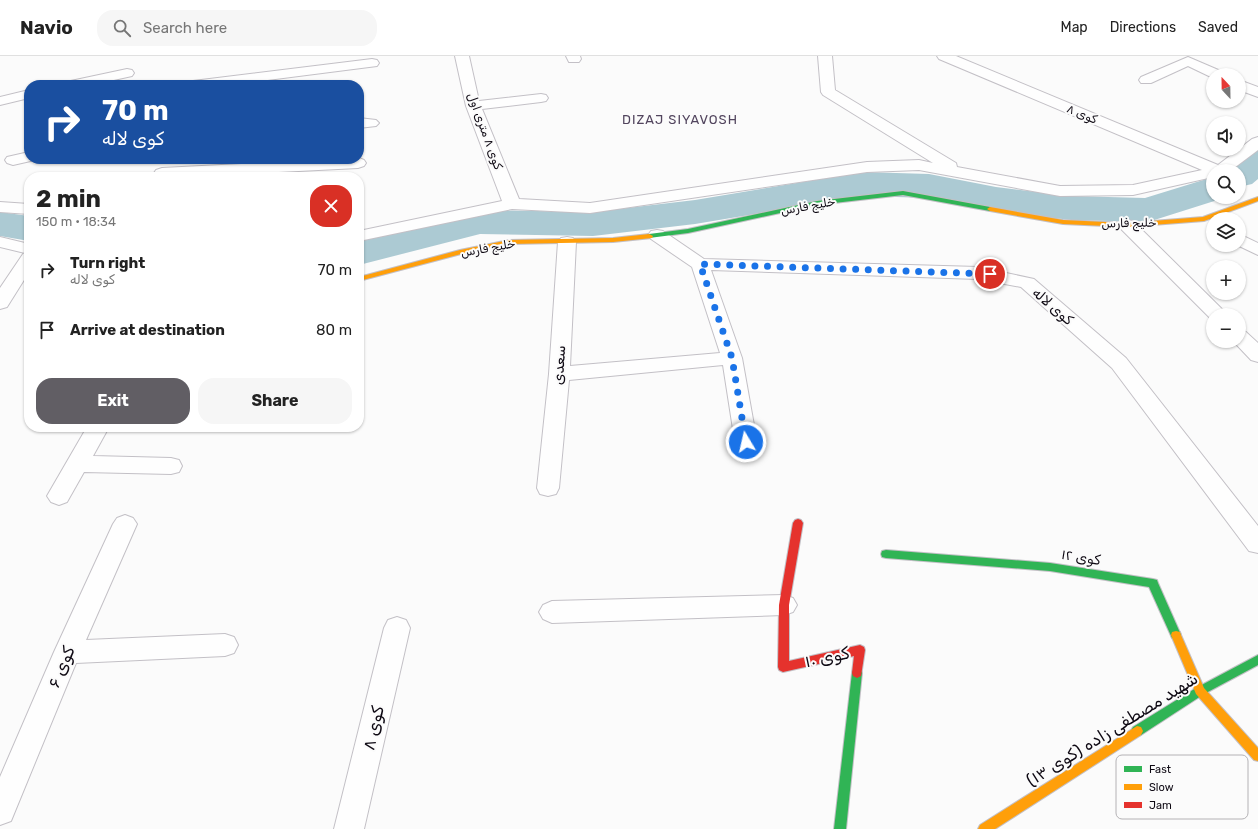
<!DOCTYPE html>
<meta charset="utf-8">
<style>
body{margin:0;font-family:Rubik,"Noto Naskh Arabic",sans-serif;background:#f6f6f6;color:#222;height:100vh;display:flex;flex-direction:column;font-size:15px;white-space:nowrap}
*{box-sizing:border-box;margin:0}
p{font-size:13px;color:#767676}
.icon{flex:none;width:22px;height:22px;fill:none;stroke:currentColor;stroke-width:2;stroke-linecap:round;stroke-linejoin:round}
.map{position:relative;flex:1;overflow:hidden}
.side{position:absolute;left:24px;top:116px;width:340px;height:260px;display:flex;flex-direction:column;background:#fff;border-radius:16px;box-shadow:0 1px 3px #0004}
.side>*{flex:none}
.hud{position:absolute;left:24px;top:24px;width:340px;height:84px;border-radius:16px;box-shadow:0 1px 3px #0004;background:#1a4fa0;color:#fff;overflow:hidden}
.needle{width:26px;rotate:338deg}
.fabs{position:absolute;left:1206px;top:12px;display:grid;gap:8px}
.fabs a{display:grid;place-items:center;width:40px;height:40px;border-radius:50%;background:#fff;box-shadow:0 1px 3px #0004;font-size:20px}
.pin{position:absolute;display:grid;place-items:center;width:34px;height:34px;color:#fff;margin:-17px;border:2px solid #fff;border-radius:50%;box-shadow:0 1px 4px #0007}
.me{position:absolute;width:44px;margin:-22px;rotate:351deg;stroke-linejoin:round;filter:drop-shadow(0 0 3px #0008)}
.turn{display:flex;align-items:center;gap:14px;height:84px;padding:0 12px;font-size:18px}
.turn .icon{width:52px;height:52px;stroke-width:2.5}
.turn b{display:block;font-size:28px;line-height:34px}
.round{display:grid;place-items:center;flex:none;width:42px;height:42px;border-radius:16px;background:#f6f6f6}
.summary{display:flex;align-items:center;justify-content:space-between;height:68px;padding:0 12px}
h1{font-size:24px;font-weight:700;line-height:30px}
.primary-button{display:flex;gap:8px;margin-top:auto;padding:8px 12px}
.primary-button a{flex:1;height:46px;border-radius:16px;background:#615e64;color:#fff;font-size:16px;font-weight:700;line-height:46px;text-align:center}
.primary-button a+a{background:#f6f6f6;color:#222}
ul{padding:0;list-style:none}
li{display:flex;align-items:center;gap:12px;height:60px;padding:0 12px}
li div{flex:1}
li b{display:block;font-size:15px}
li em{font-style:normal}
header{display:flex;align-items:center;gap:24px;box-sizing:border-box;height:56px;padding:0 20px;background:#fff;border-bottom:1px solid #e0e0e0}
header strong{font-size:19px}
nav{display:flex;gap:22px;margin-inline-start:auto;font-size:14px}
.search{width:280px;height:36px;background:#f6f6f6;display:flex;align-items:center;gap:10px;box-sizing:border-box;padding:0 14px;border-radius:16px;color:#767676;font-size:15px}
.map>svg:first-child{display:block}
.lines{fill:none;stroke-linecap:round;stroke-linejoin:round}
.river{fill:#accad3;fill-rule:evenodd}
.street-casing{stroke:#c3c0c6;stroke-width:2}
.fast-casing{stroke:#c3c0c6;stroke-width:2}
.slow-casing{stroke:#c3c0c6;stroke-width:2}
.jam-casing{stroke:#c3c0c6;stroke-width:2}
.street{fill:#fefefe;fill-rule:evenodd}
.fast{fill:#30b455;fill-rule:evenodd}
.slow{fill:#ff9f0a;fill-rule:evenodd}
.jam{fill:#e5322d;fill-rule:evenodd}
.route{stroke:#1a73e8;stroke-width:7;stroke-dasharray:0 12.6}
.labels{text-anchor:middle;stroke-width:4;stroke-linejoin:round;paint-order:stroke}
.far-street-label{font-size:12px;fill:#0e0913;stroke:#fbfbfb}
.far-neighbourhood-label{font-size:13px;letter-spacing:1px;fill:#52455e;stroke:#fbfbfb}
.street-label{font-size:14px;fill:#0e0913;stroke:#fbfbfb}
.near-street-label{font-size:17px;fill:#0e0913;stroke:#fbfbfb}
.key{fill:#fbfbfb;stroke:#b4b2b5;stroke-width:1}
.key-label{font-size:11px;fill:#0e0913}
</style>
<header>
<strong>Navio</strong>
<div class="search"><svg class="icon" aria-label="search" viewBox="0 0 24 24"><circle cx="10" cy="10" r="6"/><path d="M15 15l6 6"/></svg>Search here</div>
<nav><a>Map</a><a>Directions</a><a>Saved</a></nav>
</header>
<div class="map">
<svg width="1258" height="773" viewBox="0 0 1258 773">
<rect width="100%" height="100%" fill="#fbfbfb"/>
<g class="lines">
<!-- river -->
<path class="river" d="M1258,93V123L1252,128L1239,131V115H1223L1245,96Z
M863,116L929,118L996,131L1071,140L1145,142L1213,121V141H1227L1148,166L1071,164L996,155L929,142L863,140L695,168L593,180L480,178L359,209V183L480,154L593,156L695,144Z
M0,156L29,160V185L0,180Z"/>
<defs>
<path id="street" d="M455,0H469L479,45L541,38L546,39L548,42L546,45L541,46L482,53L519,143L590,147L867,106L919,104L933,107L823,39L821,36L818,0H832L835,34L956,107L957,111L1060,130L1133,129L1202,114L939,3L937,0H956L1218,109L1252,83L1258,81V94L1230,115H1213V121L1133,139L1060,140L919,114L867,116L590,157L512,153L359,185V175L502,145L466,50Z
M566,0H580L581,3L579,6H569Z
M1188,1L1223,16L1225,19H1213V22L1188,10L1151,27H1141L1139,24L1141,21Z
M372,3L377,4L379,7L377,10L228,29H186L188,26L193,25Z
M127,13L132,14L134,17L132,20L91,29H64L66,26Z
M1239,24L1258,31V41L1239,34Z
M29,34V42L0,49V41Z
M359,62L376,64L379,67L376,70L359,72Z
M29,96V103H36L35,104L13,109L7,107L5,104L7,101Z
M359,102L364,104L366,107L364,110L358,112L179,121H158L154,117L156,114L162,112Z
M0,146L29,148V158L0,156Z
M1127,164L1133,165L1228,259H1213V264L1211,263L1121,173L1118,169L1121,165Z
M657,174L663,175L704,203L978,211L1034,223L1126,302L1258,470V497L1249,495L1112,312L1021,231L978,223L711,214L742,302L757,386L754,391L746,394L738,391L735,386L723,309L569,324L559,432L556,438L548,440L540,438L537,432L549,318L558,186L561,182L567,181L573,182L576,186L570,310L720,297L692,211L651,183L648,179L651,175Z
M1239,178L1258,187V199L1237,189H1239Z
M0,181L29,188V216L7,251L0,253V232L23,198L25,197L0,191Z
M1239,274L1246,276L1258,287V306L1251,304L1233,285H1239Z
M87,371H109L93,400L171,402L179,404L182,410L179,416L171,418L84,416L67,446L59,449L51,446L47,440Z
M125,459L133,462L137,468L86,584L225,578L234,581L238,589L234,597L225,600L76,607L11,765L0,769V721L54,596L113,468L117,462Z
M784,539L793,542L797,549L793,556L784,559L552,567L543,563L539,556L543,549L552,545Z
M397,561L406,564L410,572L364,773H334L384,572L388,564Z"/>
<path id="fast" d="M903,135L990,151L993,153L990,155L903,139L817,149L688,177L649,182L645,180L649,178L688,173L817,145Z
M886,494L1050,507L1153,523L1157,524L1158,527L1181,579L1180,582L1176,583L1172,582L1149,531L1050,515L886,502L882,501L881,498L882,495Z
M1258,599V609L1204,638L1141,679L1137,680L1133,679L1131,675L1133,671L1196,632Z
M857,612L861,614L862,617L846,773H834L852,617L853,614Z"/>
<path id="slow" d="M1258,141V145L1204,165L1127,171L1063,168L990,155L987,153L990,151L1063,164L1127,167L1203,161Z
M649,178L653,180L652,182L613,186L509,188L461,198L359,225V221L460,194L509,184L613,182Z
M1176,575L1180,576L1181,579L1204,632L1258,692V705L1254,704L1196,638L1171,579L1172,576Z
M1137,670L1141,671L1143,675L1141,679L995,773H978L980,769Z"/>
<path id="jam" d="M798,463L801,464L803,467L789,549V605L860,589L864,591L865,594L861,620L857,622L853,620L852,617L854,600L783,616L779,614L778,611L779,549L793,467L795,464Z"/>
</defs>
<!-- street casing -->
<use href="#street" class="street-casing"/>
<!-- fast casing -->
<use href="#fast" class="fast-casing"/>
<!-- slow casing -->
<use href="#slow" class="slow-casing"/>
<!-- jam casing -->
<use href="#jam" class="jam-casing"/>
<!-- street -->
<use href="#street" class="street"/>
<!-- fast -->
<use href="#fast" class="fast"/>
<!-- slow -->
<use href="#slow" class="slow"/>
<!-- jam -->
<use href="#jam" class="jam"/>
</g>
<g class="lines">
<!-- route -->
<path class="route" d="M746,386L732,302L700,208L990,218"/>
</g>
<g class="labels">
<!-- far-street labels -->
<g class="far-street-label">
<text transform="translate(1082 58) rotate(23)" y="4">کوی ۸</text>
<text transform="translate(485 75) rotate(70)" y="4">کوی ۸ متری اول</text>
<text transform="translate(808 150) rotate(-10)" y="4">خلیج فارس</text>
<text transform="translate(1129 167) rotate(-1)" y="4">خلیج فارس</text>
<text transform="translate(488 192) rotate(-10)" y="4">خلیج فارس</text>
</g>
<!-- far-neighbourhood labels -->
<g class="far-neighbourhood-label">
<text x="680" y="68">DIZAJ SIYAVOSH</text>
</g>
<!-- street labels -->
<g class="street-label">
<text transform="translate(1053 250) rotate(41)" y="5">کوی لاله</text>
<text transform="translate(559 309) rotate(-86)" y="5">سعدی</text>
<text transform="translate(1081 501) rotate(9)" y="5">کوی ۱۲</text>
</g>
<!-- near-street labels -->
<g class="near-street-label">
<text transform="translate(827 601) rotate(-12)" y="6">کوی ۱۰</text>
<text transform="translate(61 611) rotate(-67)" y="6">کوی ۶</text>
<text transform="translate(373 672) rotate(-77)" y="6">کوی ۸</text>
<text transform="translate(1112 673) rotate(-32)" y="6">(کوی ۱۳) شهید مصطفی زاده</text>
</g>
</g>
<!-- legend -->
<rect x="1116" y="699" width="132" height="64" rx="6" class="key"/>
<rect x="1124" y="710" width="18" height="6" fill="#30b455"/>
<rect x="1124" y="728" width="18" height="6" fill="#ff9f0a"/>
<rect x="1124" y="746" width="18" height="6" fill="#e5322d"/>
<g class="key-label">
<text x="1149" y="717">Fast</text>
<text x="1149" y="735">Slow</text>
<text x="1149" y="753">Jam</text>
</g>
</svg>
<div class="fabs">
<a><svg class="needle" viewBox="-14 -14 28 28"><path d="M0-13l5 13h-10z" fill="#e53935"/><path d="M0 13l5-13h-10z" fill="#767676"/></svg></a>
<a><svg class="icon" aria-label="sound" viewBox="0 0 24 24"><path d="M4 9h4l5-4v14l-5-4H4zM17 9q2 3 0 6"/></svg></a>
<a><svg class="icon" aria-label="search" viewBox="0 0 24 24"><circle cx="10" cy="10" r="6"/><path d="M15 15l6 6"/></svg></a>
<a><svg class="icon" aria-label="layers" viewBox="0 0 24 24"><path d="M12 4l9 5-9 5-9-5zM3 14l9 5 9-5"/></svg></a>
<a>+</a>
<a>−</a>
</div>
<div class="pin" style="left:990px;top:218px;background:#d93025"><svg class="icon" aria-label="arrive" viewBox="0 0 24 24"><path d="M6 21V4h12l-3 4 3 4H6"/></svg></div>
<svg class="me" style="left:746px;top:386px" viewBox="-20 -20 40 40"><circle r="17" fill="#1a73e8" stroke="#fff" stroke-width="3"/><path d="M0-11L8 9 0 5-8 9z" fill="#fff"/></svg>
<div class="hud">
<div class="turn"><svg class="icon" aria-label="right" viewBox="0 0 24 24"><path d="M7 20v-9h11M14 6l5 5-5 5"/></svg><div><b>70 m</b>کوی لاله</div></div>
</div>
<section class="side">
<div class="summary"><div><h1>2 min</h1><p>150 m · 18:34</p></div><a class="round" style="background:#d93025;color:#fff"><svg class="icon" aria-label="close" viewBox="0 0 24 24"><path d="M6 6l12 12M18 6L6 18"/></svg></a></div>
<ul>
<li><svg class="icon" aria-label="right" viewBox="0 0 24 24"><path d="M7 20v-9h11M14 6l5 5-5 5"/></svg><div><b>Turn right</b><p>کوی لاله</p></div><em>70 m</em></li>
<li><svg class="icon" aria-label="arrive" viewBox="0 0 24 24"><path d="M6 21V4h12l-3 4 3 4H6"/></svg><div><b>Arrive at destination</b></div><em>80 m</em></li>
</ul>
<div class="primary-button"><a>Exit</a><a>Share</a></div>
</section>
</div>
